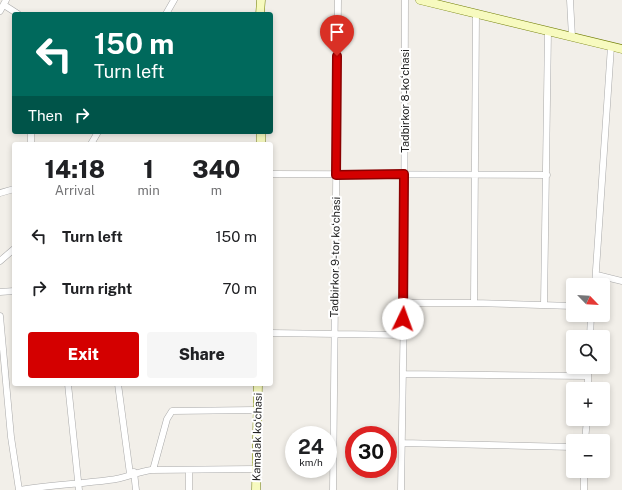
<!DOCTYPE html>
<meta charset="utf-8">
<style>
body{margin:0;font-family:"Public Sans",sans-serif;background:#f6f6f6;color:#202124;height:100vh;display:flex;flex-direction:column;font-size:15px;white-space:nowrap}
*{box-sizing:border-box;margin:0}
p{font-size:13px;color:#757577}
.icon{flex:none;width:22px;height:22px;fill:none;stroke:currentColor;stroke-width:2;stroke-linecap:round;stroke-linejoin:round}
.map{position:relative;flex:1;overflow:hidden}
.details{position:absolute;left:12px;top:142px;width:261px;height:244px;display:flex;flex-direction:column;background:#fff;border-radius:4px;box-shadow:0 2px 6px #0003}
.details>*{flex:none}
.hud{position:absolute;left:12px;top:12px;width:261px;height:122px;border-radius:4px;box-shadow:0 2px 6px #0003;background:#00695c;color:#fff;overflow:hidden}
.needle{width:26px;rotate:115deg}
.fabs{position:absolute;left:566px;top:278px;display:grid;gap:8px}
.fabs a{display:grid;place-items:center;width:44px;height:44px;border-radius:4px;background:#fff;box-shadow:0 2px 6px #0003;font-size:20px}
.speed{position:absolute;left:285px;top:426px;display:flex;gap:8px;font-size:20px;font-weight:700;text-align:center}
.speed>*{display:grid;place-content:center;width:52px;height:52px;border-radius:50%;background:#fff;box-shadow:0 2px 6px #0003;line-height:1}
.speed small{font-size:10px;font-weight:400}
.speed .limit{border:6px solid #d22;background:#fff;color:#111}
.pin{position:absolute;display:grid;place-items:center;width:34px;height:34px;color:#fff;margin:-41px -17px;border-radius:50% 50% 50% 0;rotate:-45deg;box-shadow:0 0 4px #0007}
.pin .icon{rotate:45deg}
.me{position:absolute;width:44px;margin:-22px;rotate:3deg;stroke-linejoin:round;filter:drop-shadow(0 0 3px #0008)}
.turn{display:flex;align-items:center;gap:14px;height:84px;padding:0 16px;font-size:18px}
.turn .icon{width:52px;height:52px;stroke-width:2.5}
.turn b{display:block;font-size:28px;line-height:34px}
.then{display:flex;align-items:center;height:38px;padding:0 16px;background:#0003;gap:8px;font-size:15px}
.eta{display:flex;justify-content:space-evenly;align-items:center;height:68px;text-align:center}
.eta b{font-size:24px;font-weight:800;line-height:28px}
.action{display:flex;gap:8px;margin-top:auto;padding:8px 16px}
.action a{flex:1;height:46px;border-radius:4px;background:#d40000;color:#fff;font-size:16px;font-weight:800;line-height:46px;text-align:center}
.action a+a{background:#f6f6f6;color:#202124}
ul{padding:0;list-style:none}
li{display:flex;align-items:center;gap:12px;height:52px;padding:0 16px}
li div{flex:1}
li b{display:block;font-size:15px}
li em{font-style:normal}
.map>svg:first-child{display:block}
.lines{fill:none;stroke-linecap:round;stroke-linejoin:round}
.street-casing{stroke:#a9a9a9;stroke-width:7}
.secondary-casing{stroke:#707d05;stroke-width:9}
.street{stroke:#fff;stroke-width:6}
.secondary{stroke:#f7fabf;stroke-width:8}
.route-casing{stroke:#8a0000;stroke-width:10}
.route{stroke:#d40000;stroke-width:7}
.labels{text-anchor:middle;stroke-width:4;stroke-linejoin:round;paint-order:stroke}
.street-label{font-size:11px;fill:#222;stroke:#fff}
</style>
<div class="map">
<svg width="622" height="490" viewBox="0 0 622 490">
<rect width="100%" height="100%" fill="#f2efe9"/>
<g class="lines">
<defs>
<path id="street" d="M570,0L572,37
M4,5L18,14
M0,11L6,0
M166,14L174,0
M31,144V132
M91,144L98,132
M271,174L547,175
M0,193L14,189
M0,261L14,249
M597,275L622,281
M595,285L611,46
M0,292L14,291
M404,303H474L573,306
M474,303L476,13
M544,305L548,31
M0,316L11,437L19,490
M271,333L403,335
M590,337L591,315
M403,374L588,376
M68,384L79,490
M118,384L130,474
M588,389V367
M585,441L587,419
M402,443L573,447
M153,470L167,419L172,411L258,410
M134,472L136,490
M20,490C50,485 79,484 109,480C124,479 136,472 151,470L257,469
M189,490V470
M333,490L338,0
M401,490L404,303L405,0
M584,490V471"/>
<path id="secondary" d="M420,0L622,49
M260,14L261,0
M261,132V144
M256,490L258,384"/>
</defs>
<!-- street casing -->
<use href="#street" class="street-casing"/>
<!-- secondary casing -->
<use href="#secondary" class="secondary-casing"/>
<!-- street -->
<use href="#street" class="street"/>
<!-- secondary -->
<use href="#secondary" class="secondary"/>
</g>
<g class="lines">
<defs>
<path id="route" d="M337,56L336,175L404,174L403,319"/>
</defs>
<!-- route casing -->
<use href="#route" class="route-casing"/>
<!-- route -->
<use href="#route" class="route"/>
</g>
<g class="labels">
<!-- street labels -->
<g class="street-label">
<text transform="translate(405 101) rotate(-90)" y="4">Tadbirkor 8-koʻchasi</text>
<text transform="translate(335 257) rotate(-89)" y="4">Tadbirkor 9-tor koʻchasi</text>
<text transform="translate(257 437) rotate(-89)" y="4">Kamalak koʻchasi</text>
</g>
</g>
</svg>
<div class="fabs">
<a><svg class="needle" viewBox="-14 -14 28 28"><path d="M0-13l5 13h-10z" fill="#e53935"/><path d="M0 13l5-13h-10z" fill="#757577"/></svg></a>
<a><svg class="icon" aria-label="search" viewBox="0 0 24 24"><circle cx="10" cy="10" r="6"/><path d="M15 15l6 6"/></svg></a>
<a>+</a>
<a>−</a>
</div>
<div class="speed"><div>24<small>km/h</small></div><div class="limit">30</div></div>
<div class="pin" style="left:337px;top:56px;background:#d93025"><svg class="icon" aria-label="arrive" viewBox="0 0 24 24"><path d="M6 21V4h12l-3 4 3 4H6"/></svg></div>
<svg class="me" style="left:403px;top:319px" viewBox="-20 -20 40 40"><circle r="19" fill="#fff"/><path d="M0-13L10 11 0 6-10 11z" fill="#d40000"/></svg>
<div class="hud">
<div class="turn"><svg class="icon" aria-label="left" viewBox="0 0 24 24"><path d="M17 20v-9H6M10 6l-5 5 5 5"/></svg><div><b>150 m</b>Turn left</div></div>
<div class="then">Then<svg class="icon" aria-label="right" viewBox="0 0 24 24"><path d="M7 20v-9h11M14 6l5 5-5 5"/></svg></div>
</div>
<section class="details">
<div class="eta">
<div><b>14:18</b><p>Arrival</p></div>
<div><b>1</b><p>min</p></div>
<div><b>340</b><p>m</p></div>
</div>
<ul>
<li><svg class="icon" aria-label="left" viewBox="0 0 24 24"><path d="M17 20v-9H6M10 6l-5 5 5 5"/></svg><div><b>Turn left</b></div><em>150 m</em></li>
<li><svg class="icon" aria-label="right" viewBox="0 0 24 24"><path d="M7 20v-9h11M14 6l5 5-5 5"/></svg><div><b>Turn right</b></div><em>70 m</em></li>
</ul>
<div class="action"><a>Exit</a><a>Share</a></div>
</section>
</div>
